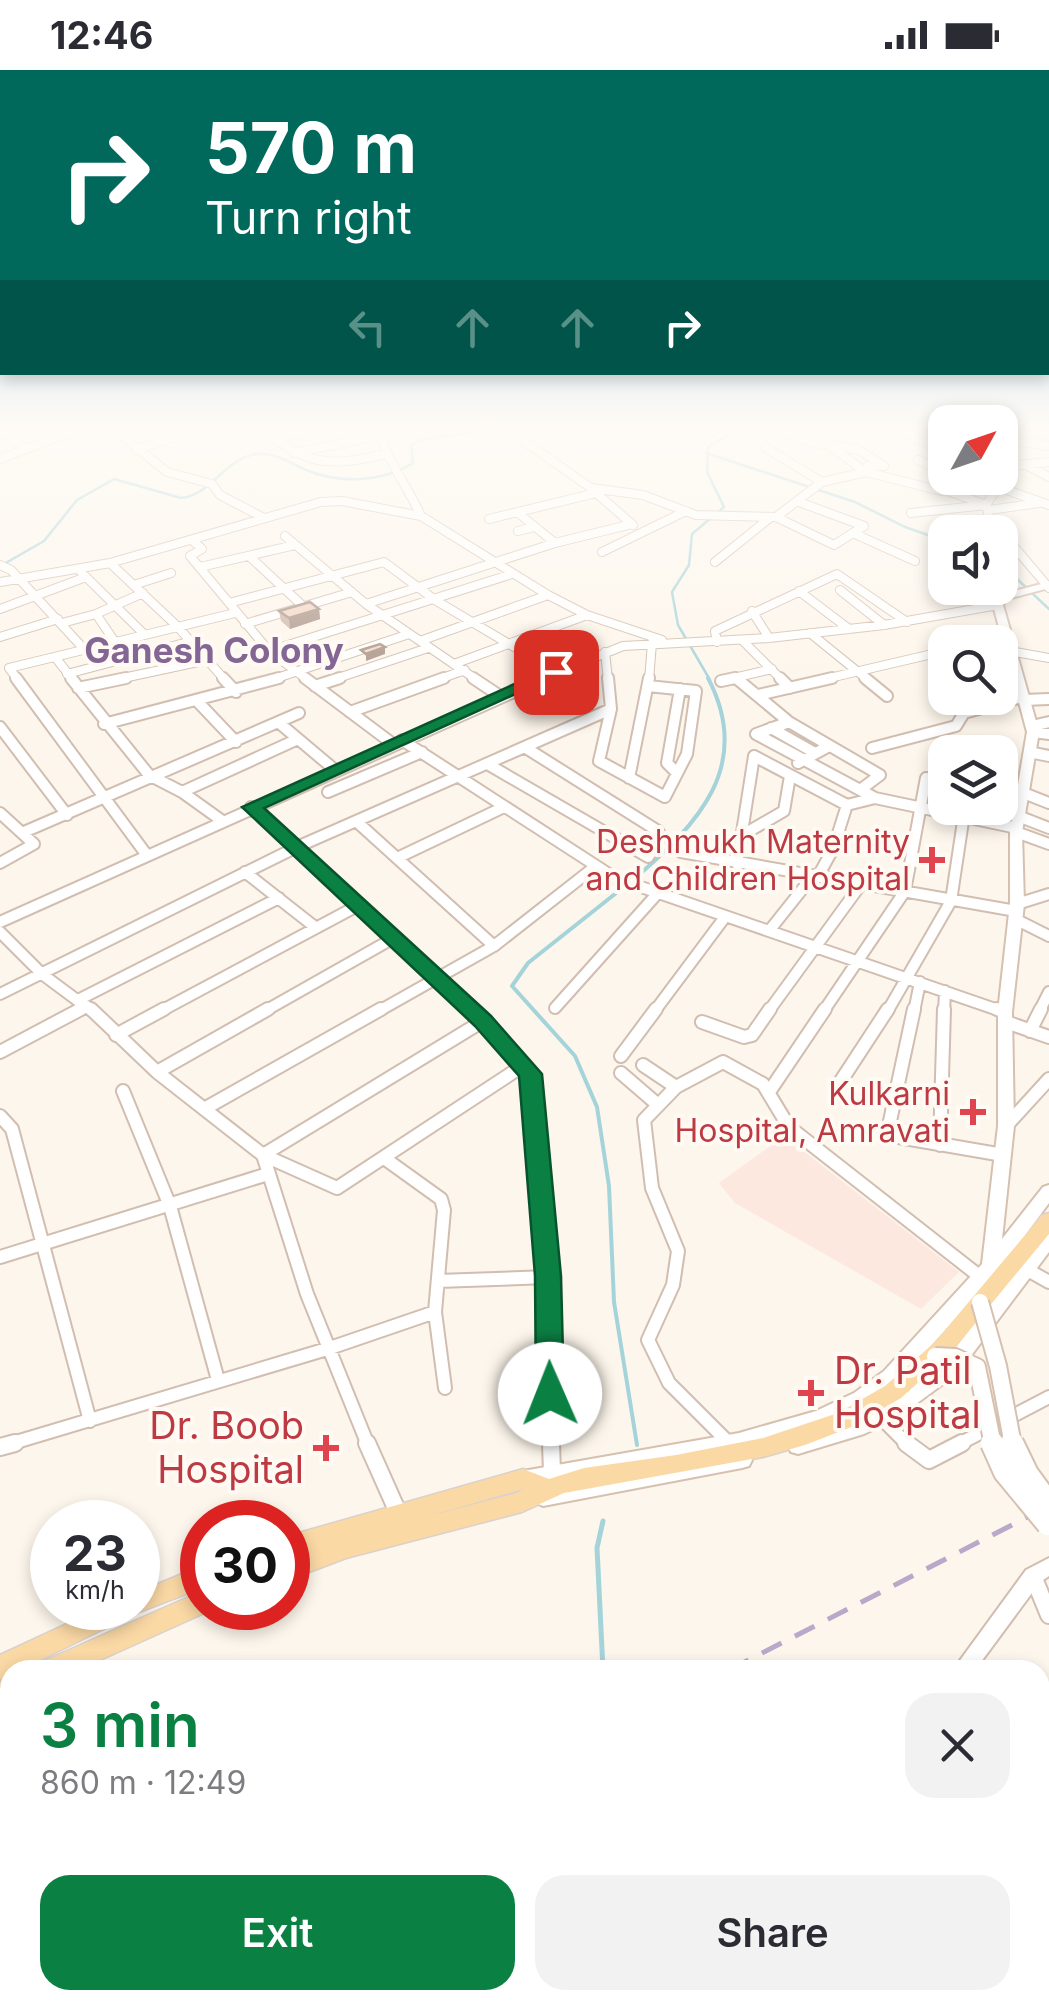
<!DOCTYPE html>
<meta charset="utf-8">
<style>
body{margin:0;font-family:Inter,sans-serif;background:#f2f2f3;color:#2b2b33;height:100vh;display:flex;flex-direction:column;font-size:38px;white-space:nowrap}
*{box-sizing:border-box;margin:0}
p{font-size:32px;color:#7c7c81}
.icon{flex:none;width:55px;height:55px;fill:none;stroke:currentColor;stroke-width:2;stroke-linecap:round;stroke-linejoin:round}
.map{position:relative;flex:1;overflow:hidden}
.side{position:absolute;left:0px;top:1590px;width:1050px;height:350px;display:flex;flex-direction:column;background:#fff;border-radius:30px 30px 0 0;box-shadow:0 5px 15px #0003}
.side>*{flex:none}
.hud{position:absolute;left:0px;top:0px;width:1050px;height:305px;box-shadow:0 5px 15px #0003;background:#00695c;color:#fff;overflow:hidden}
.needle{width:65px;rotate:50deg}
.fabs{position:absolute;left:928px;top:335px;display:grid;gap:20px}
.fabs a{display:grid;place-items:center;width:90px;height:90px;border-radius:20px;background:#fff;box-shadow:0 5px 15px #0003;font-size:50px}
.speed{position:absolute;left:30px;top:1430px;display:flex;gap:20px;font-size:50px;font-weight:700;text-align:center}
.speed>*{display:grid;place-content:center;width:130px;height:130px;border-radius:50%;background:#fff;box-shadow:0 5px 15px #0003;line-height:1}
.speed small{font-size:25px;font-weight:400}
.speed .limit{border:15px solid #d22;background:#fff;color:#111}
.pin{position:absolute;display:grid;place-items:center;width:85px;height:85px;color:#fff;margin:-42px;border-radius:20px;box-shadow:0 5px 15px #0006}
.me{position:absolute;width:110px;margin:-55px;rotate:359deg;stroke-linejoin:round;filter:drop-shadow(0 0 8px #0008)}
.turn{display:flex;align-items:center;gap:35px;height:210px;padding:0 40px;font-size:45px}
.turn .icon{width:130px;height:130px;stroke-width:2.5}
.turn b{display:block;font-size:70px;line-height:85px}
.lanes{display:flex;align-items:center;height:95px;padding:0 40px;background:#0003;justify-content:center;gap:50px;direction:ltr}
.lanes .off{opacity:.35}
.round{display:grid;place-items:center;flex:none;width:105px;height:105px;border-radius:30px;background:#f2f2f3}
.head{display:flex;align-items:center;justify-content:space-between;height:170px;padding:0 40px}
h1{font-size:60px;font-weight:600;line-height:75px;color:#0b8043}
.primary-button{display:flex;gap:20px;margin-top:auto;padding:20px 40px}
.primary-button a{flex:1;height:115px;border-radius:30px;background:#0b8043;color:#fff;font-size:40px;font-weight:600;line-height:115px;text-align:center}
.primary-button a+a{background:#f2f2f3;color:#2b2b33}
.status{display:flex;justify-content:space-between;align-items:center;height:70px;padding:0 50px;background:#fff;direction:ltr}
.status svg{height:28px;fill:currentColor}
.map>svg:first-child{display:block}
.commercial{fill:#fde8e0}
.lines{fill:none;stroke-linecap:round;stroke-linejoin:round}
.stream-far2{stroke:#a5d3da;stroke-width:2.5}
.stream-far1{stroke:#a5d3da;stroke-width:4}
.stream{stroke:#a5d3da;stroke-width:5}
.minor-far3-casing{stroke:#d1beb0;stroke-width:10}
.minor-far2-casing{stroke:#d1beb0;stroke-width:14}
.minor-far1-casing{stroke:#d1beb0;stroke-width:16}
.minor-casing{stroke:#d1beb0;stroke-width:20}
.tertiary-casing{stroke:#d1beb0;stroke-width:4}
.secondary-casing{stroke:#d6c0b0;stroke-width:4}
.primary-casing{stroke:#dad1cd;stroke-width:3}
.minor-far3{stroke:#fff;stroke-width:8}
.minor-far2{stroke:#fff;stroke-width:10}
.minor-far1{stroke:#fff;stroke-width:12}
.minor{stroke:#fff;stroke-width:16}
.tertiary{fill:#fff;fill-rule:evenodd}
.secondary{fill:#fff;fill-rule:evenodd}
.primary{fill:#fbd9a5;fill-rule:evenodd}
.rail{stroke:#b9a8c9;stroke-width:5;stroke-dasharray:22 15;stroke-linecap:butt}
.secondary-bridge-far1-casing{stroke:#d6c0b0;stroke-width:20;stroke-linecap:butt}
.secondary-bridge-casing{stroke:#d6c0b0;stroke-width:26;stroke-linecap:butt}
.secondary-bridge-far1{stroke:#fff;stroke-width:16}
.secondary-bridge{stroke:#fff;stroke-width:22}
.wall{fill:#d1b7a8}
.shaded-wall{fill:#aa9588}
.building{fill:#f3d5c3;stroke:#aa9588;stroke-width:2.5}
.route{fill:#0b8043;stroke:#07532c;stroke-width:2.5}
.health-dot{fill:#e0444e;stroke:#fffaf3;stroke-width:4}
.labels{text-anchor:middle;stroke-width:8;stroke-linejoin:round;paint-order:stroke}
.health-label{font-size:32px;fill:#be3a42;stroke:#fffaf3;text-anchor:end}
.far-district-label{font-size:35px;font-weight:bold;fill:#846695;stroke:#fffaf3}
.near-health-label{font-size:38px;fill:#be3a42;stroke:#fffaf3;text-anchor:start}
</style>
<div class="status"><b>12:46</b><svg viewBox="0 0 49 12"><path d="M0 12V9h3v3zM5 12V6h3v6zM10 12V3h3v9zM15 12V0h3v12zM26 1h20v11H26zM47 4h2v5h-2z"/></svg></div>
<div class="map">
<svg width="1049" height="1940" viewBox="0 0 1049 1940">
<rect width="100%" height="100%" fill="#fdf6ec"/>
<!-- commercial -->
<path class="commercial" d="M784,1066L959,1202L921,1239L735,1133L719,1113Z"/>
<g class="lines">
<!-- stream-far2 -->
<path class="stream-far2" d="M706,383L855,432L905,457L945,471
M1000,493L1049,539
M4,494L44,471L77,430L114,409L181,428C213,425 227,383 262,384C278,384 292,394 306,400C339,414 383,412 413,393L411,375L420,370L530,355
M710,610L678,555L672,522L689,495L692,464L724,437L707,402L708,377L744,355"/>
<!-- stream-far1 -->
<path class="stream-far1" d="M633,810C698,754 754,696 708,608
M625,816L528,893L512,916L575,986L597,1037L609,1116L614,1232L637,1375"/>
<!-- stream -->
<path class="stream" d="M603,1451L597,1478L603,1600
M647,1930L649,1940"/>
<defs>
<path id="minor-far3" d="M19,355L46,370
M109,355L167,402L212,414L220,425L264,448
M257,355C308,395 323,398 386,384
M501,355L591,418L643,425L696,445L776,447L822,412L766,378
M764,355L810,372L859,380L884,396H868
M812,355L828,375L866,402L942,421L984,410
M888,355L945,382
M1028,355L1049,366
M1000,356L1007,355
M0,361L25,378
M119,364L149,355
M709,364L723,355
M274,369L338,355
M1000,369L1049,376
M136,380L209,355
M294,383L381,365C388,392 409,419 421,446
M0,389L90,355
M918,390L945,402
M1028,396L1049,407
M1000,397L1049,392
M822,412L866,402
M993,415L1049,435
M998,417L986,435L989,447L1049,518
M594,421L633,455
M948,421L986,435
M989,440L1039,433
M517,442L555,473
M911,443L986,435
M776,447L834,475L864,456L799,432
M489,449L596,423
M518,461L534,457
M960,462L989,447
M855,464L915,491
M285,466L366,534L477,610
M192,470L202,479L190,486L269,581L308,610
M602,482L686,441
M249,486L304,537
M715,492L771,447
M110,493L177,556L225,610
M0,495L11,500L84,579
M200,497L295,475
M79,500L145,565
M0,512L110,493L321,432L342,431L421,446L548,525L587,545L662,570
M134,515L171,503
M840,520L884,555
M799,521L849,559
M229,533L384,492L435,530L556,602
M366,534L555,473L632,454
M0,539L86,507
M752,541L769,568
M96,544L115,572
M62,553L96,544L143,523
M245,554L352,522
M810,563L868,610
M0,567L58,549
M742,570L782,610
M420,571L548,525
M717,572L715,561L837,504L907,552
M979,572L1006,566
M269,581L512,504
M1010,581L1049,588
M605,582L608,610
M55,587L73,610
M454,594L587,545
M67,604L188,572
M735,607L739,610
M18,610L9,598L235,543
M114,610L207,590
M271,610L409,564
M332,610L428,578
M437,610L465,600
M539,610L623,576L769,568L884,555L998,535
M649,610L652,573
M725,610L772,599
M821,610L945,581"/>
<path id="minor-far2" d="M16,608L146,784
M71,608L149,705L182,722L221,750
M223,608L236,622
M305,608L393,674
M473,608L500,626
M608,608L611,639L599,691L665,727L687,684L696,621L648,616
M736,608L789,652L880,705L860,720
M780,608L790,618
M865,608L887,626
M721,611L735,608
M315,616L340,608
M78,618L126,608
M758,625L832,608
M1023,630L1049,629
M198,632L236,672
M350,642L444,608
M278,652L335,700
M789,652L756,664L875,728L1017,758
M104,654L279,608
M1032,656L1049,652
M0,657L67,745
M771,658L815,683
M1033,662L1049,664
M402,670L615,808L1004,942
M872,678L956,656L964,643L1022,627
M1029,682L1049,686
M798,693L829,676
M489,695L648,787L661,766L658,761L526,678
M676,702L667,693L680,619
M629,708L649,608
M182,722L298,669
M328,722L422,682
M1021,722L1049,733
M251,737L473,942
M0,743L34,774L0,793
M1018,746L1049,758
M356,751L494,876
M24,762L299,643
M1016,762L1049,774
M739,767L784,741L790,706
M681,782L1016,841
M397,788L504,737
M737,794L754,686L847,735L875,728
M245,802L315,857
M817,808L833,779L847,735
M1017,834L1049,824
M1015,849L1049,866
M0,852L545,608
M769,861L812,807
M0,862L42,904L93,942
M0,924L297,777L611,639
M78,930L279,828
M555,938L657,824
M76,942L87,936
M159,942L359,835
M263,942L392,869
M377,942L494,876L596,796
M654,942L725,847
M768,942L862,813
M823,942L905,821L926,708
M887,942L951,831L965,738
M914,942L920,912
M944,942L945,921
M1039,942L1049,922"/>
<path id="minor-far1" d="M91,939L157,1002L263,1085L337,1118L524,995
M470,939L530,1005L548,1207L551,1375
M914,939L887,1065L1003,1085
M997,939L1005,942
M702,952L744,967L752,965L770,939
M1006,952L1049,967
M1030,961L1041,939
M116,965L164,939
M0,982L81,939
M621,986L656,939
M643,995L676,1017
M157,1002L268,939
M621,1003L657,1034
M835,1020L888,939
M123,1021L170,1136L218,1310
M769,1022L825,939
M204,1039L381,939
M0,1046L12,1059L90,1351
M1006,1056L1049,1009
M940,1075L944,939
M0,1187L268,1104
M1026,1199L1049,1212
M438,1211L548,1207
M435,1242L445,1318
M880,1347L908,1375
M727,1371L669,1313L648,1270L673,1215L678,1181L652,1118L644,1050L676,1017L723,992L763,1014L789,1057L983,1209
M6,1375L327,1279L435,1242L444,1140L441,1129L384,1088
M368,1375L307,1224L263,1085L483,951
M957,1375L1049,1327"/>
<path id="minor" d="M367,1373L400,1447
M551,1373L552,1403
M906,1373L929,1390L962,1373
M0,1377L15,1373
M1033,1506L1049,1545
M1040,1830L1049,1821
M460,1930L463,1940
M950,1930L956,1940
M388,1940L407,1930
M739,1940L742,1930
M931,1940L941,1930"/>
<path id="tertiary" d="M1049,1488V1506L1040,1512L975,1600H953L1026,1500Z
M845,1930H867V1940H845Z"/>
<path id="secondary" d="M1049,512V518L1007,529L1003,535L1039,662L1022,762L1024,834L1012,942L1014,1056L1002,1169L1043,1117L1049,1115V1133L996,1204L906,1303L868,1333L829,1352L782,1368L739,1380L523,1417L516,1415L513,1409L516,1403L523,1401L739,1363L816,1341L854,1323L884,1301L982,1194L998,1056V942L1010,834V762L1027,662L993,535L999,525Z
M1049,1163V1182L958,1303L897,1348L864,1364L798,1384L791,1382L788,1376L791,1370L852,1352L883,1336L944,1293L1043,1164Z
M742,1382L749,1384L752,1390L749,1396L742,1398L543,1436L536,1433L533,1427L536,1421L543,1418Z"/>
<path id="primary" d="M1049,1143V1164L950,1284L901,1328L854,1356L805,1375L763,1387L564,1423L522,1442L346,1488L288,1510V1488L314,1479L288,1486V1466L523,1399L549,1409L584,1398L676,1385L763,1368L838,1343L885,1316L935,1272L1042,1145ZM523,1419L517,1423L422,1448Z
M202,1496V1518L136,1543L20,1600H10V1605L0,1609V1585L101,1538H138V1522Z
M202,1521V1538H212L211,1540L78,1600H38L42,1592Z
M10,1608V1632L0,1636V1612Z"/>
</defs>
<!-- minor-far3 casing -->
<use href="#minor-far3" class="minor-far3-casing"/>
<!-- minor-far2 casing -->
<use href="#minor-far2" class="minor-far2-casing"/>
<!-- minor-far1 casing -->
<use href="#minor-far1" class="minor-far1-casing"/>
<!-- minor casing -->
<use href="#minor" class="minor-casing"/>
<!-- tertiary casing -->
<use href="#tertiary" class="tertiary-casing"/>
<!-- secondary casing -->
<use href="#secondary" class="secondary-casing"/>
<!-- primary casing -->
<use href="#primary" class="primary-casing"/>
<!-- minor-far3 -->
<use href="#minor-far3" class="minor-far3"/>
<!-- minor-far2 -->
<use href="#minor-far2" class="minor-far2"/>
<!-- minor-far1 -->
<use href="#minor-far1" class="minor-far1"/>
<!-- minor -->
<use href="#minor" class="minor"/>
<!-- tertiary -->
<use href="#tertiary" class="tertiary"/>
<!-- secondary -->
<use href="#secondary" class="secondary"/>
<!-- primary -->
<use href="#primary" class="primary"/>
<!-- rail -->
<path class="rail" d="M729,1600L1049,1436
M58,1940L78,1930"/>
<defs>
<path id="secondary-bridge-far1" d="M980,1232L998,1296L1013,1375
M935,1286L955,1287L977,1297L993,1375"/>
<path id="secondary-bridge" d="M992,1373L1005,1402L1048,1454
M1012,1373L1027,1404L1049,1434"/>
</defs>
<!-- secondary-bridge-far1 casing -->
<use href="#secondary-bridge-far1" class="secondary-bridge-far1-casing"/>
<!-- secondary-bridge casing -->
<use href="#secondary-bridge" class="secondary-bridge-casing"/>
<!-- secondary-bridge-far1 -->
<use href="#secondary-bridge-far1" class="secondary-bridge-far1"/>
<!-- secondary-bridge -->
<use href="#secondary-bridge" class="secondary-bridge"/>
</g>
<!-- wall -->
<path class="wall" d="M319,539L320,549L290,559L281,551L279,541Z"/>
<!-- shaded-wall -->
<path class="shaded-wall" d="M319,539L320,549L290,559L289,548Z
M385,577V584L366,591V584Z"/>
<!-- building -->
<path class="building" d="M310,532L319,539L289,548L279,541Z
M380,574L385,577L366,584L361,580Z"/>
<!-- sky -->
<linearGradient id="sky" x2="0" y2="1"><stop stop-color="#97c7e8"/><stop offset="0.57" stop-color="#fefbf6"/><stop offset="1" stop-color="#fefbf6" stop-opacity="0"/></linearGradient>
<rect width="1049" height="627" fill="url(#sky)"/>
<!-- route -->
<path class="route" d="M550,598L564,602L264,738L491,946L542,1004L561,1206L564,1324L560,1332L550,1336L540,1332L536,1324L535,1206L519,1006L475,956L242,737Z"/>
<!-- markers -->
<g class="health-dot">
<path d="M927 775h10v10h10v10h-10v10h-10v-10h-10v-10h10z"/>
<path d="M968 1027h10v10h10v10h-10v10h-10v-10h-10v-10h10z"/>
<path d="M806 1308h10v10h10v10h-10v10h-10v-10h-10v-10h10z"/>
<path d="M321 1363h10v10h10v10h-10v10h-10v-10h-10v-10h10z"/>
</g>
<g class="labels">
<!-- health labels -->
<g class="health-label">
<text x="910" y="783">Deshmukh Maternity<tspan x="910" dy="37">and Children Hospital</tspan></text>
<text x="950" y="1035">Kulkarni<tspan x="950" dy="37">Hospital, Amravati</tspan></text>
</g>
<!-- far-district labels -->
<g class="far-district-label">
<text x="214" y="593">Ganesh Colony</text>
</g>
<!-- near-health labels -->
<g class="near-health-label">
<text x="834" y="1314">Dr. Patil<tspan x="834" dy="44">Hospital</tspan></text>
<text x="304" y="1369" text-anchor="end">Dr. Boob<tspan x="304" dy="44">Hospital</tspan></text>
</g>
</g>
</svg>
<div class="fabs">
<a><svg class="needle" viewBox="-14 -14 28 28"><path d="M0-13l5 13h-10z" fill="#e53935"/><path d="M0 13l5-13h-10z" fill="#7c7c81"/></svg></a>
<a><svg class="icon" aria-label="sound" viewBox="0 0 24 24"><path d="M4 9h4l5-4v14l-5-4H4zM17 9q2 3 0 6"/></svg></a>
<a><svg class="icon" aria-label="search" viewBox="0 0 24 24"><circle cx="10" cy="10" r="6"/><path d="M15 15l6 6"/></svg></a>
<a><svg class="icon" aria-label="layers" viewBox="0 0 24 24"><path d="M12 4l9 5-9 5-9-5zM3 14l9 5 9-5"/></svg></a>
</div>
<div class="speed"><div>23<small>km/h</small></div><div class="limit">30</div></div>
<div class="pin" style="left:556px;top:602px;background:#d93025"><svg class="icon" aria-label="arrive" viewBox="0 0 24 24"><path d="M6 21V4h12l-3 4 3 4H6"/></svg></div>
<svg class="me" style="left:550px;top:1324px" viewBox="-20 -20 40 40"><circle r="19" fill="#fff"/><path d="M0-13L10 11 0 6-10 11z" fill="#0b8043"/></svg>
<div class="hud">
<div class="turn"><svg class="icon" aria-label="right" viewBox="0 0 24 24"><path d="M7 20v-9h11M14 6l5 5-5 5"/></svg><div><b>570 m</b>Turn right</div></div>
<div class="lanes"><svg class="icon off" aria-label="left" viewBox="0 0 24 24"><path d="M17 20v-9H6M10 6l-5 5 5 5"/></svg><svg class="icon off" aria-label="ahead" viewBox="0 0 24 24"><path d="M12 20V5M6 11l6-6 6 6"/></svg><svg class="icon off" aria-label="ahead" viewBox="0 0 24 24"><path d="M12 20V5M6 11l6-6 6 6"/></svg><svg class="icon" aria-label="right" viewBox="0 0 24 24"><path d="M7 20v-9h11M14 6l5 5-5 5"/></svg></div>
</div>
<section class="side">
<div class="head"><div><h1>3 min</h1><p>860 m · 12:49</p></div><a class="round"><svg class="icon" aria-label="close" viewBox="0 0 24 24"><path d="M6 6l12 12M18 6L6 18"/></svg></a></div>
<div class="primary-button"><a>Exit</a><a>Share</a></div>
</section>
</div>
